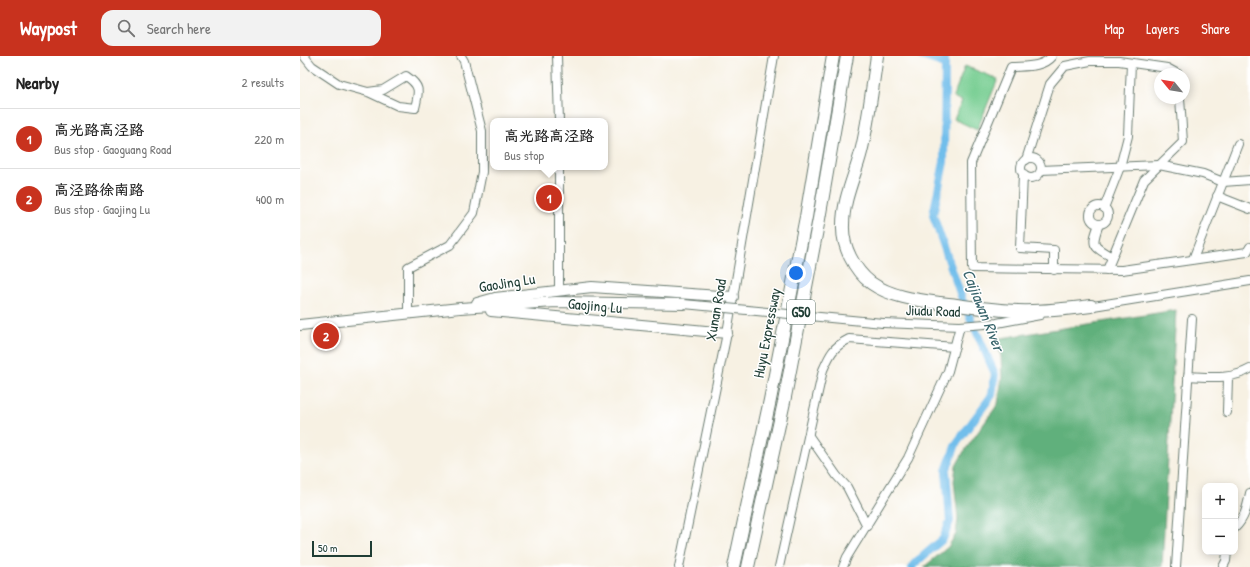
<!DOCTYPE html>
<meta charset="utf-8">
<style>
:root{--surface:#fff;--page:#f2f2f2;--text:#222;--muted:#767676;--line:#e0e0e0;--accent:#c8321e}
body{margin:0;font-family:"Patrick Hand","LXGW WenKai TC",sans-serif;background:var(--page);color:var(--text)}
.controls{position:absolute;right:12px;bottom:12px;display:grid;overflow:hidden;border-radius:8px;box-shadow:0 2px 10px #0003}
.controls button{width:36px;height:36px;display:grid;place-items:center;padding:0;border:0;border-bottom:1px solid var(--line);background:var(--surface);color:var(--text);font:20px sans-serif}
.compass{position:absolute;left:854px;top:12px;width:36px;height:36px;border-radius:50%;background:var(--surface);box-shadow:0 2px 10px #0003;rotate:300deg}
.scale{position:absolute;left:12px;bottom:10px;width:60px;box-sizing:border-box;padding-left:4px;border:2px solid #1f3d34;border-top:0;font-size:11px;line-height:14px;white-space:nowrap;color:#1f3d34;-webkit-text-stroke:3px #fff;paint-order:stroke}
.you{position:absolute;left:496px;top:217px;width:14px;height:14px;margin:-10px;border:3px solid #fff;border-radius:50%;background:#1a73e8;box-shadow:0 0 0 6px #1a73e833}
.badge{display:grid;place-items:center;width:26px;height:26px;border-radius:50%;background:var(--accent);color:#fff;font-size:13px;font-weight:700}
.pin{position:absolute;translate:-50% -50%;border:2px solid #fff;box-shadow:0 1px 4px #0006}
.popup{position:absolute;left:190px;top:62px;width:118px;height:52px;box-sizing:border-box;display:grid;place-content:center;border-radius:8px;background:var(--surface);filter:drop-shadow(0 1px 3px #0005);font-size:13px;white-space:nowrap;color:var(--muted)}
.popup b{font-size:15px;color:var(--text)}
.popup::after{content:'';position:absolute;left:50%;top:100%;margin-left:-8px;border:8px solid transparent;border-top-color:var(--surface)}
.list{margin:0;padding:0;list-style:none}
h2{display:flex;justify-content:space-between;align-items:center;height:52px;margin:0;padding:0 16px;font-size:17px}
h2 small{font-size:13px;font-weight:400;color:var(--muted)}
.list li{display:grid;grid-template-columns:26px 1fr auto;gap:12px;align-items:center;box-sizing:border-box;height:60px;padding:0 16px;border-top:1px solid var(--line)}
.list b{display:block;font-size:15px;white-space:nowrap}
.list p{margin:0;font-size:13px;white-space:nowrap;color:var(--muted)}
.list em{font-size:13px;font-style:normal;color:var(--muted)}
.icon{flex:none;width:22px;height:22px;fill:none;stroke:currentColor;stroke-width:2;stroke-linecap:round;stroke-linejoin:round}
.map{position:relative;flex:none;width:950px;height:511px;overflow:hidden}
header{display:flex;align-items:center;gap:24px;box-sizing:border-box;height:56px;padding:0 20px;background:var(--accent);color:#fff}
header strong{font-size:19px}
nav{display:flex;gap:22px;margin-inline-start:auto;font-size:14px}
.search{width:280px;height:36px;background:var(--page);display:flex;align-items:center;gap:10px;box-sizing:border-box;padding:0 14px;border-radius:12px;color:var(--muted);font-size:15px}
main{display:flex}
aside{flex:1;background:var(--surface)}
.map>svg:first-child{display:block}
.green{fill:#76cd91;stroke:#4a8562}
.forest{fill:#60b07b;stroke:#407658}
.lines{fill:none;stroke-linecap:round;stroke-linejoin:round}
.canal{stroke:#71beeb;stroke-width:8}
.minor-casing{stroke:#6b7c71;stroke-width:10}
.major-casing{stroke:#6b7c71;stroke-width:12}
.highway-casing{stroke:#6b7c71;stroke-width:14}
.minor{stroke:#fff;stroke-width:8}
.major{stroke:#fff;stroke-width:10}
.highway{stroke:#fff;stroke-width:12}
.minor-bridge-casing{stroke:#6b7c71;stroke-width:10;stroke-linecap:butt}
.minor-bridge{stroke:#fff;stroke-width:8}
.labels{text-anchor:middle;stroke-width:3;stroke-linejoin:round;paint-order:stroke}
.shield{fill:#fff;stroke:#627771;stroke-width:1}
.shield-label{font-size:14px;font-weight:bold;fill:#1f3d34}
.street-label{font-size:15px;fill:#1f3d34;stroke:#fff}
.water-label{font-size:16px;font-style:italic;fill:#38646b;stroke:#fff}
</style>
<header>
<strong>Waypost</strong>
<div class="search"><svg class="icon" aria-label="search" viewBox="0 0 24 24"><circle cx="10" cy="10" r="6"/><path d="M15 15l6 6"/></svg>Search here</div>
<nav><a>Map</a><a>Layers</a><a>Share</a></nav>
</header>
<main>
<aside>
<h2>Nearby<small>2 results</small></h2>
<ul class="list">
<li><span class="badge">1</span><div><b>高光路高泾路</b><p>Bus stop · Gaoguang Road</p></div><em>220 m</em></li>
<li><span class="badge">2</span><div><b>高泾路徐南路</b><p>Bus stop · Gaojing Lu</p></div><em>400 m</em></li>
</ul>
</aside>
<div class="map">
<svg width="950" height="511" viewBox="0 0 950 511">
<rect width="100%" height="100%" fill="#fff"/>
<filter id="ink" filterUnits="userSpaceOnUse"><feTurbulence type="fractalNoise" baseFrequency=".025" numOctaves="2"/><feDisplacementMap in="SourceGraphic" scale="8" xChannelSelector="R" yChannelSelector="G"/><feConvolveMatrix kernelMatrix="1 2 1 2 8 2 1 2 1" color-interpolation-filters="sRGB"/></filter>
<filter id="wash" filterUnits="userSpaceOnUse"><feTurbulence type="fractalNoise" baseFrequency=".012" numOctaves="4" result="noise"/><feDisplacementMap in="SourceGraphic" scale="16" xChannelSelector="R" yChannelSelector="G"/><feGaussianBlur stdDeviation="0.9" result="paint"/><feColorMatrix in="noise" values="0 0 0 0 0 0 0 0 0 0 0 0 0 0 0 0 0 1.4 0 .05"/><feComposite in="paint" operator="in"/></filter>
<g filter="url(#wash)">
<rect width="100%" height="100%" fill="#f7f1e3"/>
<path class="green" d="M665,10L698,23L677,74L654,63L662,45L653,41Z"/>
<path class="forest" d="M876,254L862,511H624L648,491L656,478L658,463L654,425L656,410L663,397L698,348L702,321L701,300L695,283Z"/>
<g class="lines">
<g class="canal">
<path d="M645,8V0"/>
<path d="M612,511L614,508L643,483L650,465L646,415L656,388L692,339L695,318L662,243L633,159L644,106L645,8L621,0"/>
</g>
</g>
</g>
<g filter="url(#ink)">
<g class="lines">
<g class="minor-casing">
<g id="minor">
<path d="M4,0L12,10L39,28L68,36L98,50L115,52C119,35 121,30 106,20L83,34L68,36"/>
<path d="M257,0L259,65"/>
<path d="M752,0C742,12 725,10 711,11L671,107L672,212L822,214L947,196L950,191"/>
<circle cx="731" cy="112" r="10"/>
<path d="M726,104L750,28L765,10L790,5H819L867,12L878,18"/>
<path d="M259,111V235"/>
<path d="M741,114L859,109L903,118L923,126L950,124"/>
<path d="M723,119L720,192L754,194V214"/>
<path d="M917,140L950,153"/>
<circle cx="799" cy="159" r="9"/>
<path d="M804,152L820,111L828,80L831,7"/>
<path d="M799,168C791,190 792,190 812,201"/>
<path d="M893,203L938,88"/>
<path d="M807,214L844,124L883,86L880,42"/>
<path d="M787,251L950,225"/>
<path d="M108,257V211L150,189L174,157L182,116V75L164,5L161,0"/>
<path d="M583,267L660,270L697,267L740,259"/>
<path d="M888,320C909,321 931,324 950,313"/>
<path d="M927,356L928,321"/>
<path d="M509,380L537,420L547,431L567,470"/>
<path d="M935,472C945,462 947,451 950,437"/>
<path d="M379,511L427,277L474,0"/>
<path d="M479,511L523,314C530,298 533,291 549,283L655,291"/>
<path d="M543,511L547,501L608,402L648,315L660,270"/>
<path d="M876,511L892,263"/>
<path d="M923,511L926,505L927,496"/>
</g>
</g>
<g class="major-casing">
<g id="major">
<path d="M177,247L195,242L292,231L433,241"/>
<path d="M191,255L427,277"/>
<path d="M0,269L160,252L256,246L384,248"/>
</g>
</g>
<g class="highway-casing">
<g id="highway">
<path d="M577,0C572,32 569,64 561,96C555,120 543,143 543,169C542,190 554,214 571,227C591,241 617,244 640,247C666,250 692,254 718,255C743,256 767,253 791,250"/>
<path d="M434,511L470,344L506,161L533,0"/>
<path d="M448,511L484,346L519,163L547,0"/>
</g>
</g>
<use href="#minor" class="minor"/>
<use href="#major" class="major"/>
<use href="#highway" class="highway"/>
<g class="minor-bridge-casing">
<path id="minor-bridge" d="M384,248L583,267"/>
</g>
<use href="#minor-bridge" class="minor-bridge"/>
</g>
</g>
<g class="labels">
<rect class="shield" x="487" y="244" width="28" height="24" rx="3"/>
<g class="shield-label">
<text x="501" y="261">G50</text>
</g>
<g class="street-label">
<text transform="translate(207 227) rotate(-9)" y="5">GaoJing Lu</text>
<text transform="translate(295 250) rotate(5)" y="5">Gaojing Lu</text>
<text transform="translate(416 254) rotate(-80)" y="5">Xunan Road</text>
<text transform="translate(633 255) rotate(2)" y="5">Jiudu Road</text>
<text transform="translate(467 277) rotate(-79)" y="5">Huyu Expressway</text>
</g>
<g class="water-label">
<text transform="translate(684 254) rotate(68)" y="6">Caijiawan River</text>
</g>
</g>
</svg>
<div class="controls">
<button>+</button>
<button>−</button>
</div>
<svg class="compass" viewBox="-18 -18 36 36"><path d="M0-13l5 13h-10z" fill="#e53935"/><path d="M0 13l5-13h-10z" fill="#767676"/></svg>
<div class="scale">50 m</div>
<div class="you"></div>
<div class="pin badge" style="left:249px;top:142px">1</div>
<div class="popup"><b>高光路高泾路</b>Bus stop</div>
<div class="pin badge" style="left:26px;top:280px">2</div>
</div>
</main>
